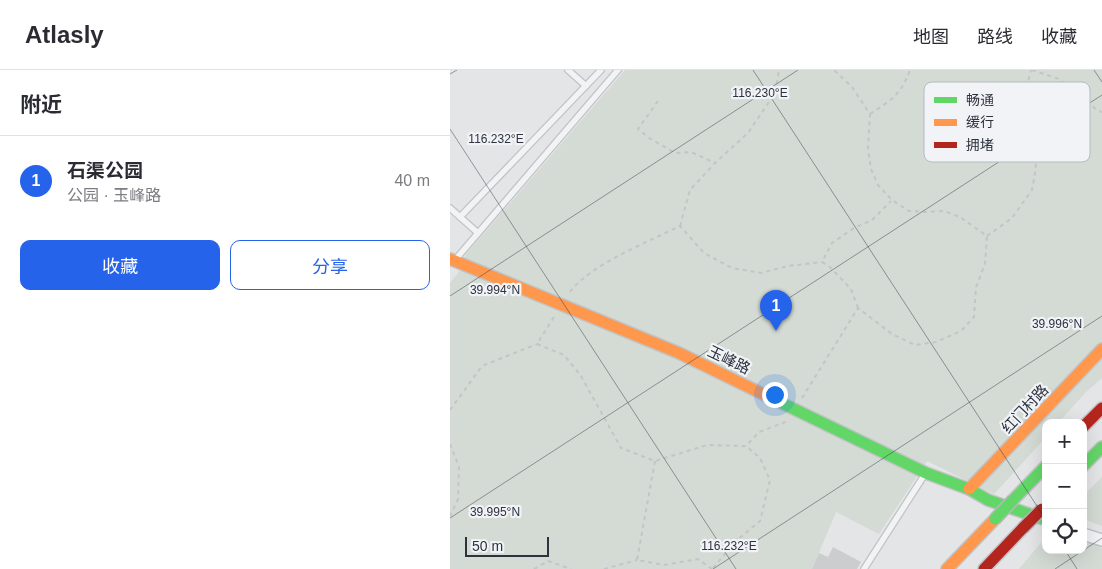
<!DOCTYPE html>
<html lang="zh">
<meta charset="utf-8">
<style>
:root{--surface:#fff;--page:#f7f7f7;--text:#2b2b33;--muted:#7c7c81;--line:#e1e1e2;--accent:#2563eb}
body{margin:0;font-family:Arial,"Noto Sans SC",sans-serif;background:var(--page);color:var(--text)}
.controls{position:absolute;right:15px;bottom:15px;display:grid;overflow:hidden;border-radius:10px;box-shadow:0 5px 20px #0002}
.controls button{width:45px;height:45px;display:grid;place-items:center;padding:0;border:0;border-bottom:1px solid var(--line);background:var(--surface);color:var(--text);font:25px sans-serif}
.scale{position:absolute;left:15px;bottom:12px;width:84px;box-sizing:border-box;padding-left:5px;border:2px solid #2c323e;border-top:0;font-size:14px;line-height:18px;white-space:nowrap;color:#2c323e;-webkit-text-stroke:4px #f1f3f6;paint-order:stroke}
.you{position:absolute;left:324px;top:324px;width:18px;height:18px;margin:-12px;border:4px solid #fff;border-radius:50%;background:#1a73e8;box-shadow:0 0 0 8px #1a73e833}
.badge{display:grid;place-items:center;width:32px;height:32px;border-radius:50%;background:var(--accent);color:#fff;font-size:16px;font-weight:700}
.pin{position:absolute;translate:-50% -41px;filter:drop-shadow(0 1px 2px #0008)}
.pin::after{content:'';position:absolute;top:26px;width:18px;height:15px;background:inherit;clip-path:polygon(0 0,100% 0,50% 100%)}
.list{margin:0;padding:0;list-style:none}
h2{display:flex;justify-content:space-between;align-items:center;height:65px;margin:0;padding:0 20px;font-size:21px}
h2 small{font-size:16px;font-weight:400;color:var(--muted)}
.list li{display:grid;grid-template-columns:32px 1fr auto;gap:15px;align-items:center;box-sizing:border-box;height:90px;padding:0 20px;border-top:1px solid var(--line)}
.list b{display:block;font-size:19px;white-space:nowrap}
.list p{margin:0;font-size:16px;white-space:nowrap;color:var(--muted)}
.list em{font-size:16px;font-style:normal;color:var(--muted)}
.actions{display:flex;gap:10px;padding:15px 20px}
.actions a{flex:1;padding:11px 0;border:1px solid var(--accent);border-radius:10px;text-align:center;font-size:18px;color:var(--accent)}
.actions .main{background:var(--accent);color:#fff}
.icon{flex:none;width:28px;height:28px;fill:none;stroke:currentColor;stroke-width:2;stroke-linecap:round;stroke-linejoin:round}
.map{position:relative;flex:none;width:652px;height:499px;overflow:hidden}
header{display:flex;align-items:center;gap:30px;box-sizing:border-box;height:70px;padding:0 25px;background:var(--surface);border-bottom:1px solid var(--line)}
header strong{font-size:24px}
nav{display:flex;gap:28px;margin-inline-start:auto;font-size:18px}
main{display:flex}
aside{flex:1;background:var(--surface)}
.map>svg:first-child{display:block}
.green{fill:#d4dad4}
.building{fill:#cbcdcf}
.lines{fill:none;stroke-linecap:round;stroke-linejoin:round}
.lane-casing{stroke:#c1c3c5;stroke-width:8}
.street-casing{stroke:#c1c3c5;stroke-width:14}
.fast-casing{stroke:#c1c3c5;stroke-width:14}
.slow-casing{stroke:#c1c3c5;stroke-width:14}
.jam-casing{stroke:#c1c3c5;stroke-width:14}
.path{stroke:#c3c5c7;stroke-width:2;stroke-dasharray:4 4;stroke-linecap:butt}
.lane{stroke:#f2f3f4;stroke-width:5.5}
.street{stroke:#f2f3f4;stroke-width:11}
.fast{stroke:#63d668;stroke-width:11}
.slow{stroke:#ff974d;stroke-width:11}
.jam{stroke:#b3261e;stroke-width:11}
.fast-bridge-casing{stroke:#b6b8bb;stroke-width:14;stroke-linecap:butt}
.jam-bridge-casing{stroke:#b6b8bb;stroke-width:14;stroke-linecap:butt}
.fast-bridge{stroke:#63d668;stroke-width:11}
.jam-bridge{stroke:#b3261e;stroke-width:11}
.ticks{fill:none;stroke:#2c323e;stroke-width:1;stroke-opacity:0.45}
.labels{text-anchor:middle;stroke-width:4.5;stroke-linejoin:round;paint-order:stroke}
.street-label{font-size:15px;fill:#2c323e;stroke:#f1f3f6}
.key{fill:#f1f3f6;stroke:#b6b9bf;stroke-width:1}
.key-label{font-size:14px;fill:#2c323e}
.ticks-label{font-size:12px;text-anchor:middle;fill:#2c323e;stroke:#f1f3f6;stroke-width:4.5;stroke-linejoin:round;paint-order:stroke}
</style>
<header>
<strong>Atlasly</strong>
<nav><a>地图</a><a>路线</a><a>收藏</a></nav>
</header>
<main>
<aside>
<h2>附近<small></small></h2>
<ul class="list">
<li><span class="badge">1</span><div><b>石渠公园</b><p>公园 · 玉峰路</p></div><em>40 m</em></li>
</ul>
<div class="actions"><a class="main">收藏</a><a>分享</a></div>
</aside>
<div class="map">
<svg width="652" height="499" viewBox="0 0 652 499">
<rect width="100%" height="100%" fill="#e3e5e7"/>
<g class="green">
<path d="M175,0H652V308L635,323L608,353H596V367L544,424L477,391L429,464L386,442L362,499H0V213L12,198L16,184Z"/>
<path d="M652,407V456L633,449V426Z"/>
<path d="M596,467V480H633V470L652,478V499H569Z"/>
</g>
<path class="building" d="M383,477L411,492L407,499H362L369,483L378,487Z"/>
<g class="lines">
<g class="lane-casing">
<g id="lane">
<path d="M118,0L136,16"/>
<path d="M0,138L28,163"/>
<path d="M10,147L151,0"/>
<path d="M5,190L168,0"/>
<path d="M414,499L475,404"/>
</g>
</g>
<g class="street-casing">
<path id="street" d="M633,464L652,470"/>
</g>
<g class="fast-casing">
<g id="fast">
<path d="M315,325L476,403L519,419L538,430L596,450"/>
<path d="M633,396L652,377"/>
<path d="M563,430L596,396"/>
</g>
</g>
<g class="slow-casing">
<g id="slow">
<path d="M0,189L229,283L315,325"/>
<path d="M519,419L652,279"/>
<path d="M497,499L545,449"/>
</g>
</g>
<g class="jam-casing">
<g id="jam">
<path d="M633,357L652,338"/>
<path d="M534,499L573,458"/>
</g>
</g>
<g class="path">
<path d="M582,0L609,9L647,40L652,42"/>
<path d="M208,31L188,59L199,68L225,83L241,82L265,93"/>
<path d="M420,44C441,30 451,25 460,0"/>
<path d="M230,156L240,120L265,93L298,63L325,23L329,0"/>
<path d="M537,166L562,148L582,120L586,98L577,16L581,0"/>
<path d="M120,222C141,194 198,172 230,156L254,183L282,198L311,203L338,196L372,192"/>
<path d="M408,238L401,219L380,197L372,192L382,173L404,158L422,150L441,131"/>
<path d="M104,247L87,274L114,285L131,306L171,378L205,391L257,375L296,376L309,362L338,351"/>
<path d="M352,328L408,238L442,264L465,275L486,272L511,261L524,247L526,217L535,194L537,166L510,147L494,141L478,142L459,141L442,130L428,115L421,99L418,79L420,44L402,17L384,0"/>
<path d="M0,340L32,296L87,274"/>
<path d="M0,374L9,397L8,429L0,446"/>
<path d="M205,391L187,490L214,495L248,489L262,499"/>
<path d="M263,498L285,472L310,451L320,410L310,388L296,376"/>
<path d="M84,499L98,491L121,499"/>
<path d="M154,499L187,490"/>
</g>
<use href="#lane" class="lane"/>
<use href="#street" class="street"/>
<use href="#fast" class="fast"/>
<use href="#slow" class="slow"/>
<use href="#jam" class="jam"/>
<g class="fast-bridge-casing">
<path id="fast-bridge" d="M545,449L563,430"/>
</g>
<g class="jam-bridge-casing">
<path id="jam-bridge" d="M573,458L592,439"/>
</g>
<use href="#fast-bridge" class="fast-bridge"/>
<use href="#jam-bridge" class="jam-bridge"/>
</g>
<path class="ticks" d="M303,0L596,450M644,0L652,12M0,4L7,0M0,59L286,499M0,226L348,0M0,448L652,25M615,480L627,499M263,499L652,246M605,499L652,468"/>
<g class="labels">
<g class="street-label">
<text transform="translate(279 290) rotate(26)" y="5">玉峰路</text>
<text transform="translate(575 339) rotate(-47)" y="5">红门村路</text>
</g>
</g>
<rect x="474" y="12" width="166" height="80" rx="8" class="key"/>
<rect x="484" y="27" width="23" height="6" fill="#63d668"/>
<rect x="484" y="49" width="23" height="7" fill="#ff974d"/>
<rect x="484" y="72" width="23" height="6" fill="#b3261e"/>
<g class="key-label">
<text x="516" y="35">畅通</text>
<text x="516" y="57">缓行</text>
<text x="516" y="80">拥堵</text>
</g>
<g class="ticks-label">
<text x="310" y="27">116.230°E</text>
<text x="46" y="73">116.232°E</text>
<text x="45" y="224">39.994°N</text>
<text x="607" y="258">39.996°N</text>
<text x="45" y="446">39.995°N</text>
<text x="279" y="480">116.232°E</text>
</g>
</svg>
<div class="controls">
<button>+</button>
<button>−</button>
<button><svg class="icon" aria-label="locate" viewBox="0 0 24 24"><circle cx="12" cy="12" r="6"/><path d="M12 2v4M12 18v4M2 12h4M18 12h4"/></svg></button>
</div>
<div class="scale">50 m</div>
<div class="you"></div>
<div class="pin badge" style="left:326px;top:261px">1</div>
</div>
</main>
